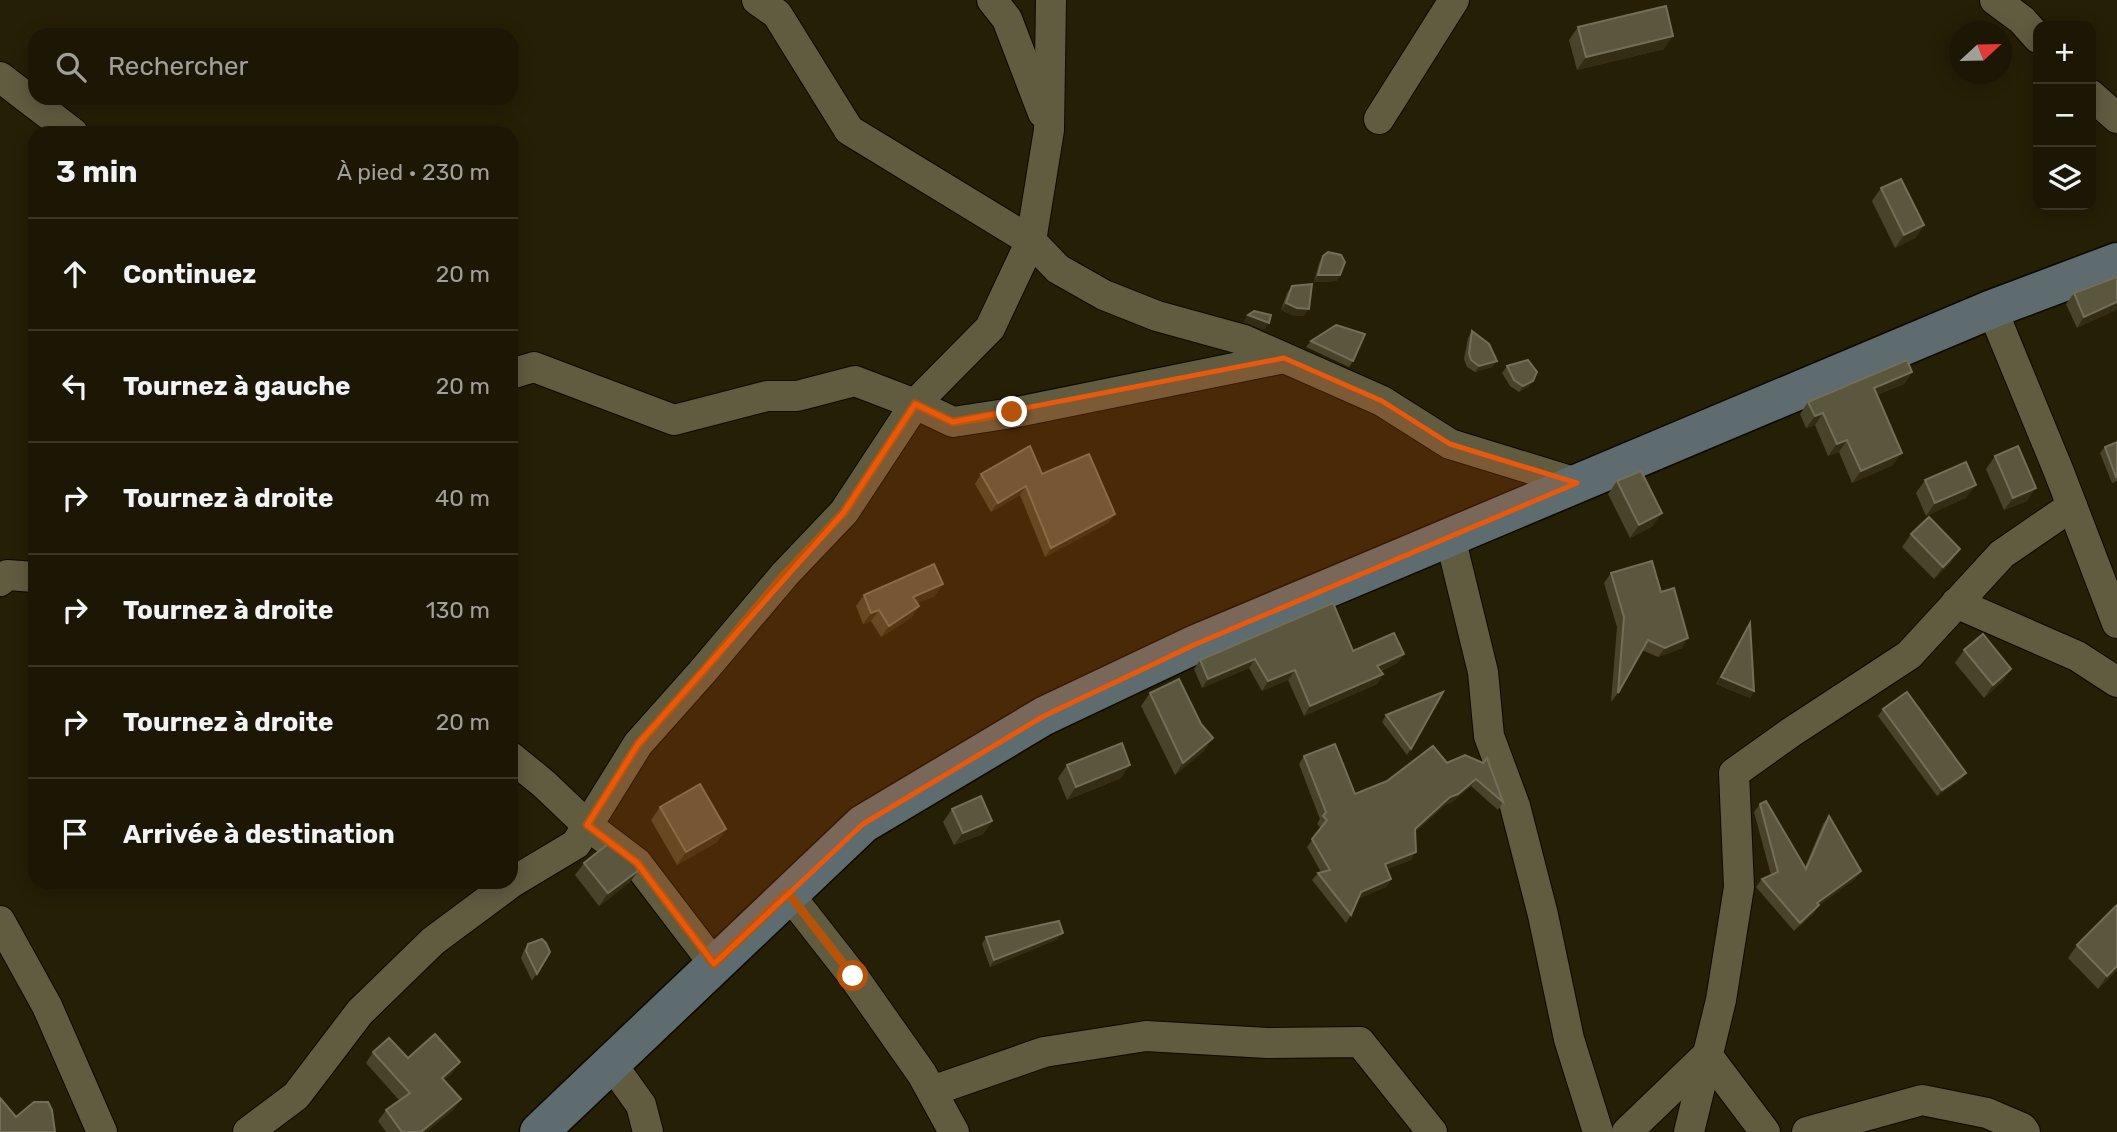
<!DOCTYPE html>
<html lang="fr">
<meta charset="utf-8">
<style>
:root{--surface:#1b1704;--page:#282413;--text:#f1f3f6;--muted:#a09f9a;--line:#393626}
body{margin:0;font-family:Rubik,sans-serif;background:var(--page);color:var(--text)}
.controls{position:absolute;right:21px;top:21px;display:grid;overflow:hidden;border-radius:14px;box-shadow:0 4px 18px #0003}
.controls button{width:63px;height:63px;display:grid;place-items:center;padding:0;border:0;border-bottom:2px solid var(--line);background:var(--surface);color:var(--text);font:35px sans-serif}
.compass{position:absolute;left:1949px;top:21px;width:63px;height:63px;border-radius:50%;background:var(--surface);box-shadow:0 4px 18px #0003;rotate:68deg}
.stop{position:absolute;width:21px;height:21px;margin:-16px;border:5px solid #b45309;border-radius:50%;background:#fff}
.stop.end{background:#b45309;border-color:#fff;box-shadow:0 2px 7px #0008}
.list{margin:0;padding:0;list-style:none}
h2{display:flex;justify-content:space-between;align-items:center;height:91px;margin:0;padding:0 28px;font-size:30px}
h2 small{font-size:23px;font-weight:400;color:var(--muted)}
.list li{display:grid;grid-template-columns:46px 1fr auto;gap:21px;align-items:center;box-sizing:border-box;height:112px;padding:0 28px;border-top:2px solid var(--line)}
.list b{display:block;font-size:26px;white-space:nowrap}
.list em{font-size:23px;font-style:normal;color:var(--muted)}
.icon{flex:none;width:38px;height:38px;fill:none;stroke:currentColor;stroke-width:2;stroke-linecap:round;stroke-linejoin:round}
.map{position:relative;flex:none;width:2117px;height:1132px;overflow:hidden}
.search{position:absolute;background:var(--surface);box-shadow:0 4px 18px #0003;left:28px;top:28px;width:490px;height:77px;display:flex;align-items:center;gap:18px;box-sizing:border-box;padding:0 24px;border-radius:21px;color:var(--muted);font-size:26px}
.panel{position:absolute;background:var(--surface);box-shadow:0 4px 18px #0003;left:28px;top:126px;width:490px;height:763px;border-radius:21px}
.map>svg:first-child{display:block}
.lines{fill:none;stroke-linecap:round;stroke-linejoin:round}
.street-casing{stroke:#0e0800;stroke-width:32}
.secondary-casing{stroke:#0e0800;stroke-width:41}
.street{stroke:#615b40;stroke-width:30}
.secondary{stroke:#5e6b6f;stroke-width:38}
.wall{fill:#49432a}
.shaded-wall{fill:#322d13}
.building{fill:#5b563e;stroke:#736e57;stroke-width:2}
.route{stroke:#b45309;stroke-width:9}
.marked{fill:#e8590c;fill-opacity:0.2;stroke:#e8590c;stroke-width:5;stroke-linejoin:round}
</style>
<div class="map">
<svg width="2117" height="1132" viewBox="0 0 2117 1132">
<rect width="100%" height="100%" fill="#241f05"/>
<g class="lines">
<g class="street-casing">
<g id="street">
<path d="M992,0L1007,19L1043,113"/>
<path d="M1051,0L1049,130L1031,241L1058,269L1104,295L1157,316L1244,340L1382,401L1450,444L1577,483"/>
<path d="M1995,0L2022,20L2038,38"/>
<path d="M0,77L73,133"/>
<path d="M2091,95L2117,118"/>
<path d="M1379,119L1454,0"/>
<path d="M1992,309L2059,472L2117,623"/>
<path d="M511,374L534,367L674,420L767,396H797L855,381L915,404L953,422L1012,413L1284,358"/>
<path d="M1450,537L1483,672L1489,736L1515,806L1543,915L1569,1039L1598,1132"/>
<path d="M0,581L7,575L35,577"/>
<path d="M1956,603L2077,656L2117,682"/>
<path d="M511,757L544,784L587,825L637,863L714,964"/>
<path d="M788,893L853,976L922,1074L954,1132"/>
<path d="M0,921L47,1006L102,1132"/>
<path d="M611,1063L641,1105L648,1132"/>
<path d="M932,1091L1044,1052L1146,1036L1267,1043L1360,1042L1432,1132"/>
<path d="M248,1132L296,1096L360,1012L433,941L511,883L576,844L638,744L703,671L785,574L844,512L915,404L990,328L1031,241L849,130L777,14L757,0"/>
<path d="M1627,1132L1707,1055L1765,1132"/>
<path d="M1689,1132L1721,1000L1739,887L1734,773L1790,733L1909,655L2002,554L2072,506"/>
<path d="M1807,1132L1922,1100L1987,1113L2022,1128L2025,1132"/>
</g>
</g>
<g class="secondary-casing">
<path id="secondary" d="M539,1132L863,824L1044,716L1196,644L1992,309L2117,262"/>
</g>
<use href="#street" class="street"/>
<use href="#secondary" class="secondary"/>
</g>
<g class="wall">
<path d="M1578,27L1664,49L1577,70L1569,40Z"/>
<path d="M1881,188L1924,225L1915,238L1895,248L1872,201Z"/>
<path d="M1323,256L1340,275L1336,281L1314,282L1319,263Z"/>
<path d="M2117,277L2077,328L2066,304L2074,293Z"/>
<path d="M1292,286L1304,316L1292,315L1281,310L1287,293Z"/>
<path d="M1472,331L1497,361L1492,367L1475,372L1467,367L1464,359L1468,338Z"/>
<path d="M1311,341L1353,361L1349,367L1306,347Z"/>
<path d="M1507,366L1533,381L1528,387L1519,392L1510,386L1502,373Z"/>
<path d="M1912,372L1904,384L1877,395L1893,465L1852,483L1839,452L1828,456L1815,425L1806,428L1800,414L1808,402Z"/>
<path d="M2117,442V481L2112,483L2100,453L2105,447Z"/>
<path d="M1995,456L2027,501L2004,510L1986,469Z"/>
<path d="M981,474H1042L1115,514L1108,523L1045,557L1020,495L991,512L975,484Z"/>
<path d="M1925,480L1967,497L1926,516L1916,493Z"/>
<path d="M1617,481L1653,526L1630,538L1608,494Z"/>
<path d="M1911,534L1951,562L1934,579L1902,547Z"/>
<path d="M1611,573L1661,592L1682,648L1658,657L1642,650L1618,693L1611,702L1617,627L1604,583Z"/>
<path d="M864,595L935,596L917,603L919,606L911,618L881,637L871,621L863,624L856,606Z"/>
<path d="M1750,623L1754,691L1750,698L1716,684Z"/>
<path d="M1964,650L2011,669L2002,682L1984,698L1955,663Z"/>
<path d="M1353,651L1404,654L1397,663L1381,671L1383,674L1377,684L1304,716L1288,680L1262,691L1249,668L1202,688L1194,669L1200,660Z"/>
<path d="M1150,693L1205,750L1175,775L1141,706Z"/>
<path d="M1883,709L1962,779L1937,796L1878,716Z"/>
<path d="M1386,715L1411,749L1407,755L1382,722Z"/>
<path d="M1465,755L1503,802L1498,810L1471,786L1452,802L1445,805L1415,832L1411,860L1387,869L1391,879L1386,887L1358,898L1351,915L1346,923L1312,880L1318,873L1321,872L1307,847L1321,828L1317,824L1320,819L1299,764L1304,756L1355,794Z"/>
<path d="M1067,765L1121,778L1067,800L1058,778Z"/>
<path d="M1760,804L1805,867L1823,824L1829,816L1861,871L1855,879L1818,906L1813,914L1794,931L1756,887L1762,879L1771,875L1754,812Z"/>
<path d="M660,807L726,829L717,842L677,865L651,820Z"/>
<path d="M952,809L992,821L983,834L954,845L943,822Z"/>
<path d="M584,863L630,882L599,906L575,875Z"/>
<path d="M986,937L1058,939L990,967L982,944Z"/>
<path d="M528,944L550,952L532,981L521,958L524,950Z"/>
<path d="M2077,945L2117,970L2098,989L2068,958Z"/>
<path d="M373,1052L408,1058L460,1062L452,1073L444,1080L461,1099L453,1110L426,1132H386L378,1121L386,1110L399,1100L366,1063Z"/>
</g>
<g class="shaded-wall">
<path d="M1673,36L1664,49L1577,70L1586,57Z"/>
<path d="M1924,225L1915,238L1895,248L1904,235Z"/>
<path d="M1318,275H1340L1336,281L1314,282Z"/>
<path d="M2117,302V310L2077,328L2084,317Z"/>
<path d="M1286,303L1309,309L1304,316L1292,315L1281,310Z"/>
<path d="M1248,315L1269,323L1264,330L1243,322Z"/>
<path d="M1497,361L1492,367L1475,372L1479,366Z"/>
<path d="M1912,372L1904,384L1865,400L1874,388Z"/>
<path d="M1533,381L1528,387L1519,392L1523,386Z"/>
<path d="M1823,413L1815,425L1806,428L1815,416Z"/>
<path d="M1847,440L1839,452L1828,456L1837,444Z"/>
<path d="M1902,453L1893,465L1852,483L1861,471Z"/>
<path d="M1976,485L1967,497L1926,516L1935,503Z"/>
<path d="M1026,486L1020,495L991,512L998,503Z"/>
<path d="M2036,488L2027,501L2004,510L2013,498Z"/>
<path d="M1662,513L1653,526L1630,538L1639,525Z"/>
<path d="M1115,514L1108,523L1045,557L1051,548Z"/>
<path d="M1960,549L1951,562L1934,579L1943,567Z"/>
<path d="M943,584L935,596L905,608L913,597Z"/>
<path d="M919,606L911,618L881,637L889,626Z"/>
<path d="M879,610L871,621L863,624L871,613Z"/>
<path d="M1688,638L1682,648L1658,657L1665,648Z"/>
<path d="M1404,654L1397,663L1370,675L1377,666Z"/>
<path d="M1255,659L1249,668L1202,688L1208,679Z"/>
<path d="M2011,669L2002,682L1984,698L1993,685Z"/>
<path d="M1295,670L1288,680L1262,691L1268,681Z"/>
<path d="M1383,674L1377,684L1304,716L1310,706Z"/>
<path d="M1721,677L1754,691L1750,698L1716,684Z"/>
<path d="M1213,738L1205,750L1175,775L1183,763Z"/>
<path d="M1130,765L1121,778L1067,800L1076,787Z"/>
<path d="M1966,773L1962,779L1937,796L1942,790Z"/>
<path d="M1476,779L1471,786L1452,802L1445,805L1410,837L1415,829L1450,797Z"/>
<path d="M992,821L983,834L954,845L963,833Z"/>
<path d="M726,829L717,842L677,865L686,852Z"/>
<path d="M1416,852L1411,860L1380,872L1385,864Z"/>
<path d="M639,870L630,882L599,906L608,893Z"/>
<path d="M1861,871L1855,879L1818,906L1813,914L1794,931L1817,903Z"/>
<path d="M1391,879L1386,887L1356,900L1361,892Z"/>
<path d="M1063,933L1058,939L990,967L994,960Z"/>
<path d="M2117,966V970L2098,989L2107,976Z"/>
<path d="M460,1062L452,1073L435,1089L442,1078Z"/>
<path d="M461,1099L453,1110L426,1132H421Z"/>
</g>
<g class="building">
<path d="M1666,6L1673,36L1586,57L1578,27Z"/>
<path d="M1901,179L1924,225L1904,235L1881,188Z"/>
<path d="M1328,252L1341,255L1345,262L1340,275H1318L1323,256Z"/>
<path d="M2117,277V302L2084,317L2074,293Z"/>
<path d="M1312,284L1309,309L1297,308L1286,303L1292,286Z"/>
<path d="M1254,311L1271,315L1269,323L1248,315Z"/>
<path d="M1336,325L1365,334L1353,361L1311,341Z"/>
<path d="M1472,331L1489,344L1497,361L1479,366L1471,360L1469,353Z"/>
<path d="M1528,360L1537,372L1533,381L1523,386L1514,380L1507,366Z"/>
<path d="M1907,360L1912,372L1874,388L1902,453L1861,471L1847,440L1837,444L1823,413L1815,416L1808,402Z"/>
<path d="M2117,442V476L2116,477L2105,447Z"/>
<path d="M1030,446L1042,474L1089,454L1115,514L1051,548L1026,486L998,503L981,474Z"/>
<path d="M2018,446L2036,488L2013,498L1995,456Z"/>
<path d="M1966,462L1976,485L1935,503L1925,480Z"/>
<path d="M1641,471L1662,513L1639,525L1617,481Z"/>
<path d="M1929,517L1960,549L1943,567L1911,534Z"/>
<path d="M1652,561L1661,592L1674,588L1688,638L1665,648L1648,640L1618,693L1624,617L1611,573Z"/>
<path d="M934,564L943,584L913,597L919,606L889,626L879,610L871,613L864,595Z"/>
<path d="M1333,603L1353,651L1394,633L1404,654L1377,666L1383,674L1310,706L1295,670L1268,681L1255,659L1208,679L1200,660Z"/>
<path d="M1750,623L1754,691L1721,677Z"/>
<path d="M1983,634L2011,669L1993,685L1964,650Z"/>
<path d="M1179,679L1201,724L1213,738L1183,763L1150,693Z"/>
<path d="M1443,692L1411,749L1386,715Z"/>
<path d="M1907,692L1966,773L1942,790L1883,709Z"/>
<path d="M1122,743L1130,765L1076,787L1067,765Z"/>
<path d="M1335,744L1355,794L1387,781L1433,746L1447,763L1465,755L1483,763L1487,758L1503,802L1476,779L1458,794L1450,797L1415,829L1416,852L1385,864L1391,879L1361,892L1351,915L1318,873L1330,870L1312,839L1327,820L1323,816L1326,812L1304,756Z"/>
<path d="M700,784L726,829L686,852L660,807Z"/>
<path d="M981,796L992,821L963,833L952,809Z"/>
<path d="M1766,801L1806,869L1829,816L1861,871L1817,903L1819,905L1800,923L1762,879L1778,872L1760,804Z"/>
<path d="M608,844L634,863L639,870L608,893L584,863Z"/>
<path d="M2117,905V966L2107,976L2077,945Z"/>
<path d="M1059,921L1063,933L994,960L986,937Z"/>
<path d="M542,939L546,943L550,952L537,974L526,951L528,944Z"/>
<path d="M435,1034L460,1062L442,1078L461,1099L421,1132H402L386,1110L410,1093L373,1052L389,1038L408,1058Z"/>
<path d="M0,1098L16,1117L34,1102H48L52,1110L55,1132H0Z"/>
</g>
<g class="lines">
<path class="route" d="M853,976L788,893L714,964L637,863L587,825L638,744L703,671L785,574L844,512L915,404L953,422L1012,412"/>
</g>
<path class="marked" d="M1284,358L1382,401L1450,444L1577,483L1196,644L1044,716L863,824L714,964L637,863L587,825L638,744L844,512L915,404L953,422Z"/>
</svg>
<div class="controls">
<button>+</button>
<button>−</button>
<button><svg class="icon" aria-label="layers" viewBox="0 0 24 24"><path d="M12 4l9 5-9 5-9-5zM3 14l9 5 9-5"/></svg></button>
</div>
<svg class="compass" viewBox="-18 -18 36 36"><path d="M0-13l5 13h-10z" fill="#e53935"/><path d="M0 13l5-13h-10z" fill="#a09f9a"/></svg>
<div class="stop" style="left:853px;top:976px"></div>
<div class="stop end" style="left:1012px;top:412px"></div>
<div class="search"><svg class="icon" aria-label="search" viewBox="0 0 24 24"><circle cx="10" cy="10" r="6"/><path d="M15 15l6 6"/></svg>Rechercher</div>
<section class="panel">
<h2>3 min<small>À pied · 230 m</small></h2>
<ul class="list">
<li><svg class="icon" aria-label="ahead" viewBox="0 0 24 24"><path d="M12 20V5M6 11l6-6 6 6"/></svg><div><b>Continuez</b></div><em>20 m</em></li>
<li><svg class="icon" aria-label="left" viewBox="0 0 24 24"><path d="M17 20v-9H6M10 6l-5 5 5 5"/></svg><div><b>Tournez à gauche</b></div><em>20 m</em></li>
<li><svg class="icon" aria-label="right" viewBox="0 0 24 24"><path d="M7 20v-9h11M14 6l5 5-5 5"/></svg><div><b>Tournez à droite</b></div><em>40 m</em></li>
<li><svg class="icon" aria-label="right" viewBox="0 0 24 24"><path d="M7 20v-9h11M14 6l5 5-5 5"/></svg><div><b>Tournez à droite</b></div><em>130 m</em></li>
<li><svg class="icon" aria-label="right" viewBox="0 0 24 24"><path d="M7 20v-9h11M14 6l5 5-5 5"/></svg><div><b>Tournez à droite</b></div><em>20 m</em></li>
<li><svg class="icon" aria-label="arrive" viewBox="0 0 24 24"><path d="M6 21V4h12l-3 4 3 4H6"/></svg><div><b>Arrivée à destination</b></div></li>
</ul>
</section>
</div>
